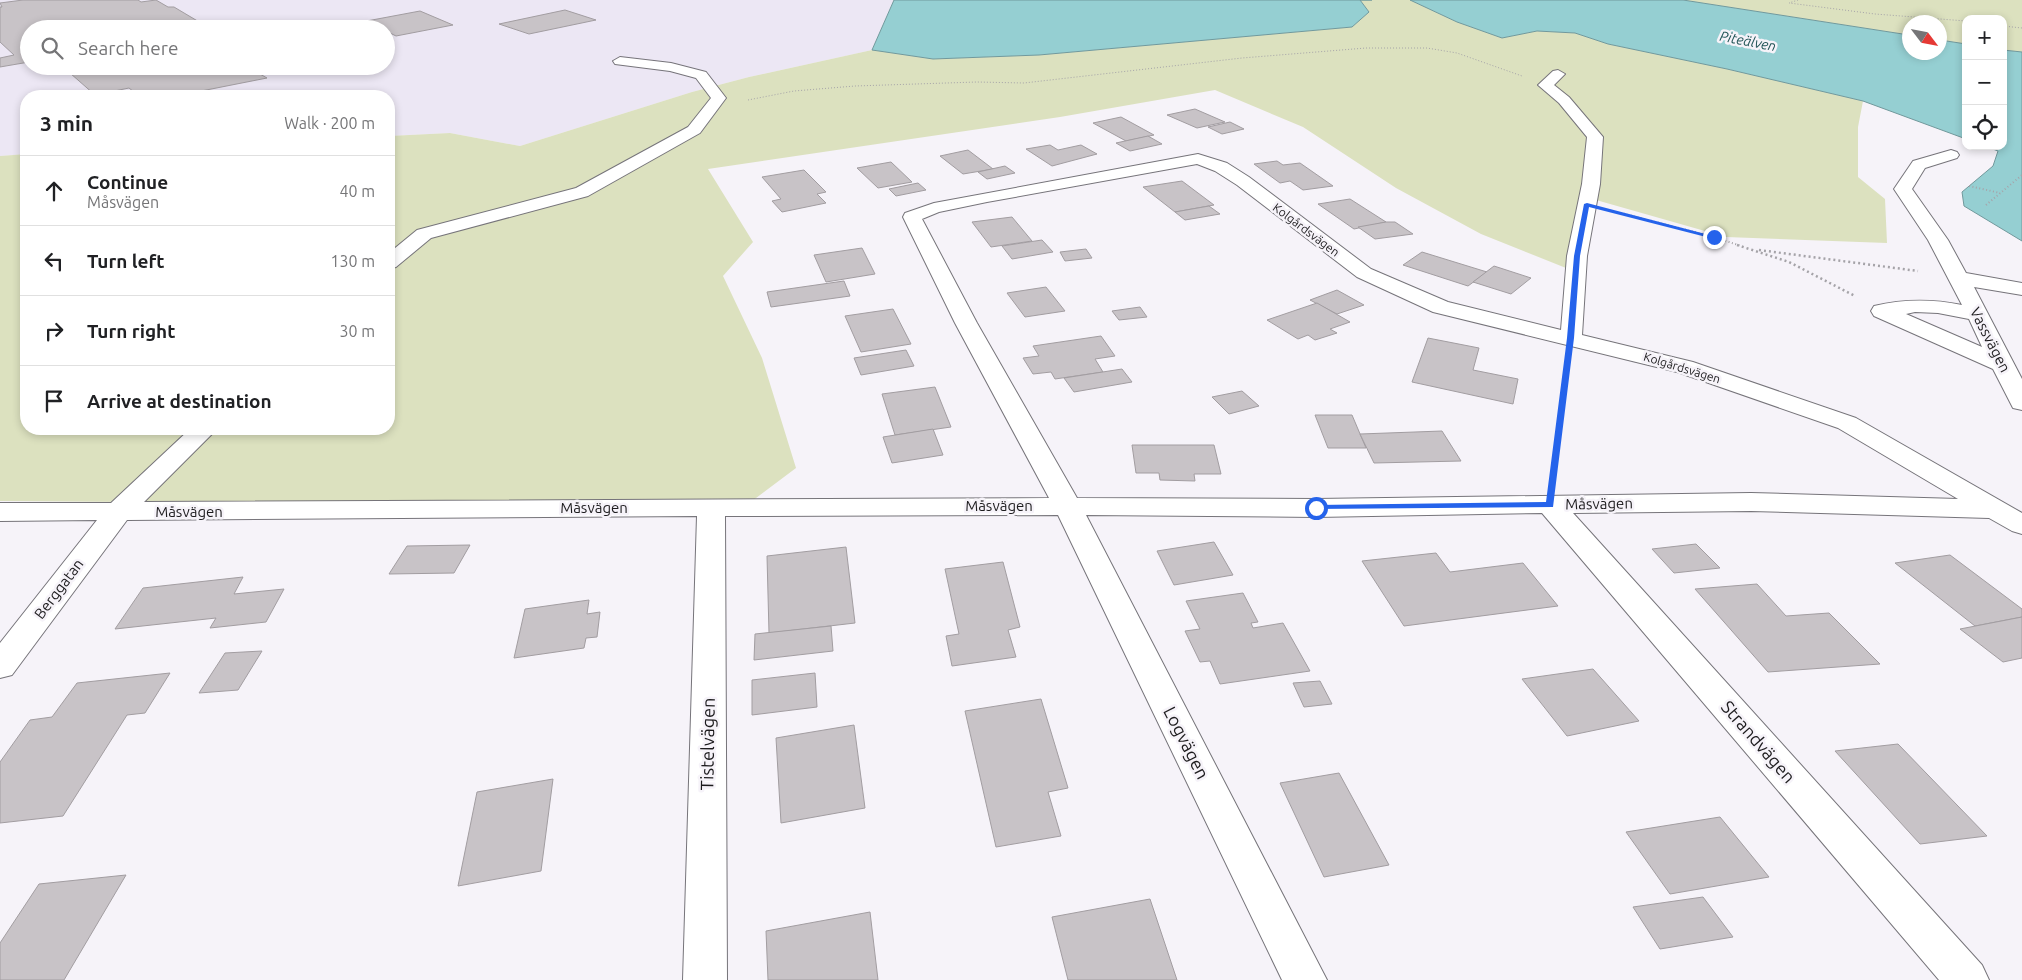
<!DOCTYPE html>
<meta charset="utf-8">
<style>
:root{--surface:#fff;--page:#f6f6f6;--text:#202124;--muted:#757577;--line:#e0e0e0}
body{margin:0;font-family:Ubuntu,sans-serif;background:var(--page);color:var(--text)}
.controls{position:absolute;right:15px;top:15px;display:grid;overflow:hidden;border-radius:10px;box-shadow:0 2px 8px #0003}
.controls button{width:45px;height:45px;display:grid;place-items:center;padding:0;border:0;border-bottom:1px solid var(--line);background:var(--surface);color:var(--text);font:25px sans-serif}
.compass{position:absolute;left:1902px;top:15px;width:45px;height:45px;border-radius:50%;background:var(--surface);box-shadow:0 2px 8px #0003;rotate:122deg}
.stop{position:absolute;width:15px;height:15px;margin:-11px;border:4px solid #2563eb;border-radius:50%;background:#fff}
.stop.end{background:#2563eb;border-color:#fff;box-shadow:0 1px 5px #0008}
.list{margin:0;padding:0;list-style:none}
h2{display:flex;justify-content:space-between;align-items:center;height:65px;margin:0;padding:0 20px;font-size:21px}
h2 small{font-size:16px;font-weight:400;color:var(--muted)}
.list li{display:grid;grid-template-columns:32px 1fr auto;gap:15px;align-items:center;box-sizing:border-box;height:70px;padding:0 20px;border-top:1px solid var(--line)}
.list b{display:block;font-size:19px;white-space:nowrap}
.list p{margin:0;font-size:16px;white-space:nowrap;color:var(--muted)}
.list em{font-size:16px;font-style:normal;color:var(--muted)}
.icon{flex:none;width:28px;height:28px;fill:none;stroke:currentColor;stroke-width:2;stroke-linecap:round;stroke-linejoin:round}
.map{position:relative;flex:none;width:2022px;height:980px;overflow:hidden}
.search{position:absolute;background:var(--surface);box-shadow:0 2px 8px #0003;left:20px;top:20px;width:375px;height:55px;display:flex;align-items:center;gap:12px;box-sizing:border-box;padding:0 18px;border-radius:28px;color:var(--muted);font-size:19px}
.panel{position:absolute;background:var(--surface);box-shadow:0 2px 8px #0003;left:20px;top:90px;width:375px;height:345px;border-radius:20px}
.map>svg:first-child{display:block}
.built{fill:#ece7f4;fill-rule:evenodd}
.green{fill:#dce1bf}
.water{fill:#95cfd2;stroke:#71999c}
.building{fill:#c8c3c7;stroke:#a29da1}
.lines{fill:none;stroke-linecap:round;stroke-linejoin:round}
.minor-casing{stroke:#76747a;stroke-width:2}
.path-far3{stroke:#a5a3a8;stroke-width:1;stroke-dasharray:1 2;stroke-linecap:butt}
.path-far2{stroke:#a5a3a8;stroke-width:2;stroke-dasharray:1 2.5;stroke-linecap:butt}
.path-far1{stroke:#a5a3a8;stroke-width:2.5;stroke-dasharray:2 3;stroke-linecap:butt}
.path{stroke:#a5a3a8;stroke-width:3;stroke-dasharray:2.5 4;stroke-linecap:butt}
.minor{fill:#fff;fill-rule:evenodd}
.route{fill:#2563eb}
.labels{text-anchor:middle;stroke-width:5;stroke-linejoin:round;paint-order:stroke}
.far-street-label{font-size:12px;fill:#1d1c1e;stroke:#f6f3f9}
.far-water-label{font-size:14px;font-style:italic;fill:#225557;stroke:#f6f3f9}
.street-label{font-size:15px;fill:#1d1c1e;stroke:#f6f3f9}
.near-street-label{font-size:18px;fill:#1d1c1e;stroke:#f6f3f9}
</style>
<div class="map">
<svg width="2022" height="980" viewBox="0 0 2022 980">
<rect width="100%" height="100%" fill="#f6f3f9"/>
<path class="built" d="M0,0H894L872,50L749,77L692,92L520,146L450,133L389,136V96H26V154L0,156ZM29,29H386V66H29Z"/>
<g class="green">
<path d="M1360,0H1410L1457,22L1502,38L1537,31L1575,33L1608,44L1727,69L1863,101L1858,127V177L1885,199L1887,243L1726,237L1582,196L1566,268L1481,234L1396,188L1303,127L1215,90L1060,117L708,169L753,242L723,276L762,358L796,468L752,501L393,504L0,501V156L26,154V429H389V136L450,133L520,146L692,92L749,77L872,50L933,59L1039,55L1352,27L1369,12Z"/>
<path d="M1683,0H2022V52L2003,50V19H1966V44L1940,40V22H1910L1909,35Z"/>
</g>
<g class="water">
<path d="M894,0H1372H1360L1369,12L1352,27L1039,55L933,59L872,50Z"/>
<path d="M1410,0H1683L1909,35L1910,52H1940V40L1966,44V139L1863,101L1727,69L1608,44L1575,33L1537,31L1502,38L1457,22Z"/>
<path d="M2003,50L2022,52V241L1964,206L1962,192L1993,166L1998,151L1985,146H2003Z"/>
</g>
<g class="building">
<path d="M23,0H138L141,2L156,0L168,7H174L211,29H29V62L0,67V58L14,55L0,42V7H2L0,3Z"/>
<path d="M565,10L596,20L529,34L499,24Z"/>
<path d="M420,11L453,25L396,36L386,31V29H324Z"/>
<path d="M62,66H246L267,78L176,96H139L129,88L95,95Z"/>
<path d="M1195,109L1225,122L1197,128L1167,115Z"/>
<path d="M1121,117L1154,135L1126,141L1093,123Z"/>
<path d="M1230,122L1244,129L1222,134L1208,127Z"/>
<path d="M1148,136L1162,144L1130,151L1116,143Z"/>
<path d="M1050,145L1058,150L1081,145L1097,154L1052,166L1026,149Z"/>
<path d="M968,150L993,169L963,174L940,156Z"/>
<path d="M1277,161L1283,165L1300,163L1333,186L1303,190L1290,181L1280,183L1254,164Z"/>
<path d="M891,162L912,182L878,188L857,168Z"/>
<path d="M1005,166L1015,173L987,179L978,172Z"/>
<path d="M804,170L826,192L817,194L826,203L782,212L772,201L781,199L762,177Z"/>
<path d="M1182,181L1214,205L1175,212L1143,187Z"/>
<path d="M918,183L926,190L896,196L889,189Z"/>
<path d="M1350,199L1386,222L1354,229L1318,204Z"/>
<path d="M1209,206L1220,214L1185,220L1175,212Z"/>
<path d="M1012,217L1032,241L991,247L972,222Z"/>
<path d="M1386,222H1395L1413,234L1375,239L1358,227Z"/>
<path d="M1042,240L1053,252L1012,259L1002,246Z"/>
<path d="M862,248L875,274L826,282L814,255Z"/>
<path d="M1086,249L1092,258L1065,261L1060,252Z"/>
<path d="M1422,252L1487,272L1468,286L1403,265Z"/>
<path d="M1494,266L1531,278L1511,294L1473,282Z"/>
<path d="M844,281L850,296L771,307L767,292Z"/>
<path d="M1046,287L1065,311L1025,317L1007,293Z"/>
<path d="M1337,290L1364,305L1337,314L1310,300Z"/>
<path d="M1317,303L1350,322L1330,329L1337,333L1315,340L1308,335L1298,339L1267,320Z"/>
<path d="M1140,307L1147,317L1119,320L1112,311Z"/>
<path d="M893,309L911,344L861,352L845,316Z"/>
<path d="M1101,336L1115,356L1095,359L1103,372L1055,379L1051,372L1033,374L1023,358L1039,356L1033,346Z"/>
<path d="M1428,338L1479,348L1473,370L1518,379L1513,404L1412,382Z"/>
<path d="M906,350L914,366L861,375L854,358Z"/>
<path d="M1122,369L1132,382L1074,392L1064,378Z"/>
<path d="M935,387L951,427L895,435L882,394Z"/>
<path d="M1242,391L1259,406L1229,414L1212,397Z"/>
<path d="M1315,415H1352L1366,448H1328Z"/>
<path d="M933,429L943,455L892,463L883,437Z"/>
<path d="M1442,431L1461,461L1374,463L1360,434Z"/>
<path d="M1132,445H1214L1221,474H1194L1195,481L1160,480L1159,473H1136Z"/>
<path d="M1214,542L1233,575L1174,585L1157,551Z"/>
<path d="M1696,544L1720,568L1674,573L1652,549Z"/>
<path d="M470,545L454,573L389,574L407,546Z"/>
<path d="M846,547L855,623L769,633L767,556Z"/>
<path d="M1436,553L1450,572L1523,563L1558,606L1404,626L1362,561Z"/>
<path d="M1950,555L2022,609V617L1975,626L1895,563Z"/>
<path d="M1003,562L1020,627L1008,630L1016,657L952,666L946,636L959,634L945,569Z"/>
<path d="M243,577L234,594L284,589L266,622L210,628L216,618L115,629L143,588Z"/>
<path d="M1757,584L1786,616L1829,613L1880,664L1768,672L1695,589Z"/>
<path d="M1243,593L1258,622L1251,623L1253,628L1283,623L1310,671L1220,684L1210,661L1200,662L1185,631L1200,629L1186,601Z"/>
<path d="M589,600L587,614L600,612L597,637L586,638L584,648L514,658L525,609Z"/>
<path d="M2022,617V658L2003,662L1960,629Z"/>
<path d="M831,626L833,651L754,660L755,634Z"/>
<path d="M262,651L238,690L199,693L225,653Z"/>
<path d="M1593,669L1639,721L1567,736L1522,679Z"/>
<path d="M170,673L145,713L127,715L63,816L0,823V762L30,720L52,717L77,683Z"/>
<path d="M815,673L817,707L752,715V680Z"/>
<path d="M1320,681L1332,704L1304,707L1293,683Z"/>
<path d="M1041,699L1068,788L1048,792L1061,836L996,847L965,711Z"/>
<path d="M854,725L865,808L781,823L776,738Z"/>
<path d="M1898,744L1987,836L1920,844L1835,751Z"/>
<path d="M1339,773L1389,865L1324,877L1280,783Z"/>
<path d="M553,779L541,871L458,886L477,792Z"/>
<path d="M1720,817L1769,877L1670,894L1626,832Z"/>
<path d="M126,875L64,980H0V943L39,884Z"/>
<path d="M1703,897L1733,937L1660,949L1633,907Z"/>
<path d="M1150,899L1177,980H1068L1052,917Z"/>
<path d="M870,912L878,980H768L766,931Z"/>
</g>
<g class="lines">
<g class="minor-casing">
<g id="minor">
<path d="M620,57L671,63L706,72L726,98L700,133L588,196L431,238L396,267L389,269V253L417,230L576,188L688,127L711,98L696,78L670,71L615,64L613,61Z"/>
<path d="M1558,70L1565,74L1554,85L1569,97L1603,137L1600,184L1587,256L1582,335L1693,362L1856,418L2022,513V534L2012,531L1989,518L1751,511L1573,513L1982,965L1989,980H1939L1542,513L1316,517L1086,515L1327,980H1282L1058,515L725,516L727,980H683L697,516L127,520L12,675L0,678V643L97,520L0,521V503H111L190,429H217L144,502L1049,498L955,323L903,217L905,213L934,203L1198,154L1227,163L1249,177L1371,269L1448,302L1561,330L1567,256L1582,184L1587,137L1559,103L1538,85L1553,71ZM1197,164L1215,171L1237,185L1357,277L1433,312L1677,372L1838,428L1958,499L1751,493L1316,499L1077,498L977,323L922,219L939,212L987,202Z"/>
<path d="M1951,150L1957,152L1959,155L1957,158L1925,168L1912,189L1948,240L1966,273L2022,283V295L1974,287L2022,379V410L2013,408L1993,369L1874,316L1871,311L1874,306C1904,299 1932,299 1962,305L1928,240L1894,189L1913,161ZM1915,312L1938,313L1969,319L1982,347L1906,314Z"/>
</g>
</g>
<g class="path-far3">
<path d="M1798,0L1789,3L1875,14L1966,21"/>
<path d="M2003,26L2022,28"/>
<path d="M748,100L794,91L855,86L977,82L1024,83L1242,58L1366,48H1427L1457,53L1522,76"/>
</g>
<g class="path-far2">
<path d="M1969,186L2000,193"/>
<path d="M1986,205L2022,175"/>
<path d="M1617,212L1714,237L1741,246"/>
</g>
<g class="path-far1">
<path d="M1737,245L1789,262L1855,296"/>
<path d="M1759,250L1918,271"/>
<path d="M1559,428L1567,366"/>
</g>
<path class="path" d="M1554,474L1560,427"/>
<use href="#minor" class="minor"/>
</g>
<path class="route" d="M1587,203L1717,237L1714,239L1589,207L1580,256L1574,338L1553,507L1313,509V506L1316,505L1546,502L1567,338L1574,256L1584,204Z"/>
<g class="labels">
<g class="far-street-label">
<text transform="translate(1306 230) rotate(37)" y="4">Kolgårdsvägen</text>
<text transform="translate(1682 368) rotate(17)" y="4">Kolgårdsvägen</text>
</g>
<g class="far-water-label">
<text transform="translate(1748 41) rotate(11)" y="5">Piteälven</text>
</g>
<g class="street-label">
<text transform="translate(1990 340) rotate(63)" y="5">Vassvägen</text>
<text transform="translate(1599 504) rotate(-1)" y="5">Måsvägen</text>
<text x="999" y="511">Måsvägen</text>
<text x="594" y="513">Måsvägen</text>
<text x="189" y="517">Måsvägen</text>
<text transform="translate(59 589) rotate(-53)" y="5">Berggatan</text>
</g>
<g class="near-street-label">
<text transform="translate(1758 742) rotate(49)" y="6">Strandvägen</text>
<text transform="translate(1186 743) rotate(63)" y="6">Logvägen</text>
<text transform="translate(708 744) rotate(-89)" y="6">Tistelvägen</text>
</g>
</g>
</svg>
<div class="controls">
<button>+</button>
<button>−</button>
<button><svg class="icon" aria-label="locate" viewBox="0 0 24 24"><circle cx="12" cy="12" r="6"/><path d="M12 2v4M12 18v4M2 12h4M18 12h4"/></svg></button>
</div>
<svg class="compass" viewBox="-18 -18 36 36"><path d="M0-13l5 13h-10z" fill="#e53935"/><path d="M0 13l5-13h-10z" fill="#757577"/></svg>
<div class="stop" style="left:1316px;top:508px"></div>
<div class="stop end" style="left:1714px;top:237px"></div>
<div class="search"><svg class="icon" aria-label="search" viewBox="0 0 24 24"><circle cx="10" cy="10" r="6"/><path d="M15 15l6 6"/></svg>Search here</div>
<section class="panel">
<h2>3 min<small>Walk · 200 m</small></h2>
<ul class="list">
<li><svg class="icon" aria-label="ahead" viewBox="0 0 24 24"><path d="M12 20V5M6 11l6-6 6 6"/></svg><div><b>Continue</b><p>Måsvägen</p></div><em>40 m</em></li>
<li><svg class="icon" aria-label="left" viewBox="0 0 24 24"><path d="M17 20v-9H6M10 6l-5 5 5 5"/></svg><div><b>Turn left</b></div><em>130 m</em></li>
<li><svg class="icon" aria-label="right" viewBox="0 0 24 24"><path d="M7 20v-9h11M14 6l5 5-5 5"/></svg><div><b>Turn right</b></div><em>30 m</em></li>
<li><svg class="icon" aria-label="arrive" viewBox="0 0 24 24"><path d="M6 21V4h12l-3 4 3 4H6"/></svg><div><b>Arrive at destination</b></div></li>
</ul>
</section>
</div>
